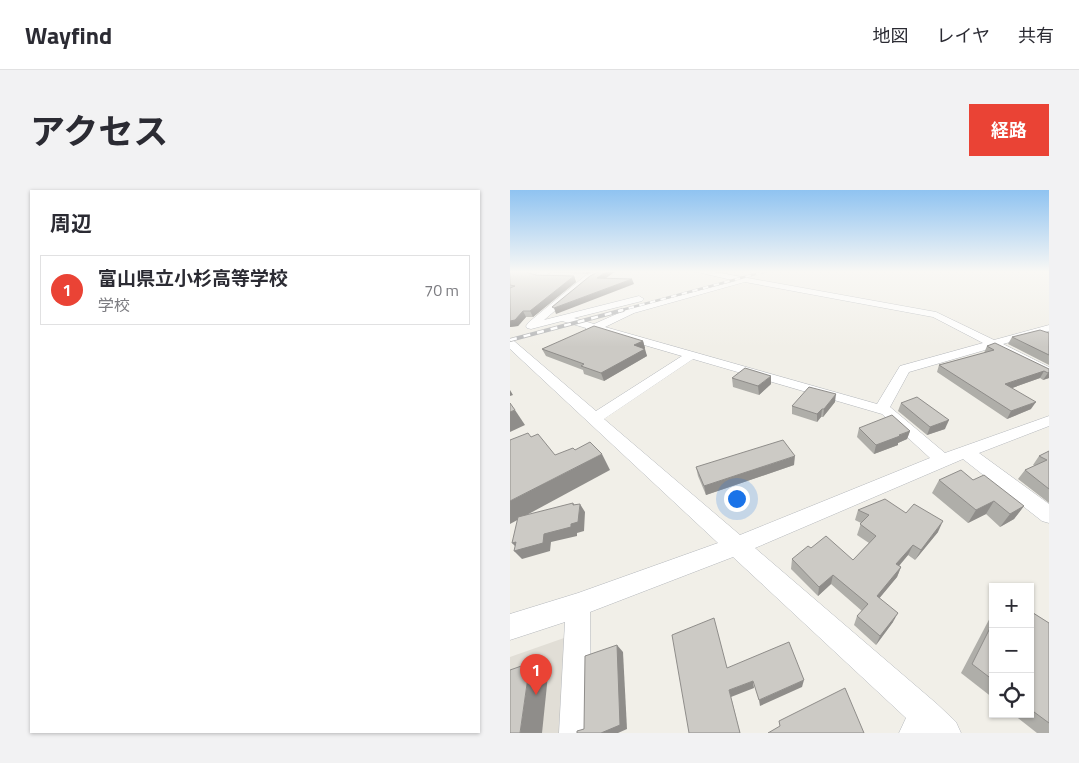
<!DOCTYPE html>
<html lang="ja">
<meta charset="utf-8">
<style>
:root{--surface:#fff;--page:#f2f2f3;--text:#2b2b33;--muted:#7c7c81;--line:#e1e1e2;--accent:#ea4335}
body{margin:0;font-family:"Titillium Web","Noto Sans JP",sans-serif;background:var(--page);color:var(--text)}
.controls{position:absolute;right:15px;bottom:15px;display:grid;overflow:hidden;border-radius:0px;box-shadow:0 1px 4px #0004}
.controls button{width:45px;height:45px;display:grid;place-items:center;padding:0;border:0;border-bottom:1px solid var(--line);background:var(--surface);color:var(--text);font:25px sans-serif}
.you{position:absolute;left:226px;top:308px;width:18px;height:18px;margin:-12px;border:4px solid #fff;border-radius:50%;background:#1a73e8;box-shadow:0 0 0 8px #1a73e833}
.badge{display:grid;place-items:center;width:32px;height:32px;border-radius:50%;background:var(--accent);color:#fff;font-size:16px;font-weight:700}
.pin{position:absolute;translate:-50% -41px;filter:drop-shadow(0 1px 2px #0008)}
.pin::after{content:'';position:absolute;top:26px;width:18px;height:15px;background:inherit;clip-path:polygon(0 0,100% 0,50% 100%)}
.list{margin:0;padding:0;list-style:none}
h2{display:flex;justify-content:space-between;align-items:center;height:65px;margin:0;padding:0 20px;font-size:21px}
h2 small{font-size:16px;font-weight:400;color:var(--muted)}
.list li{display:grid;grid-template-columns:32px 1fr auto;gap:15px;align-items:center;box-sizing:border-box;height:70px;margin:0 10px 10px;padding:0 10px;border:1px solid var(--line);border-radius:0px}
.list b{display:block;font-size:19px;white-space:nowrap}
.list p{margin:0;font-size:16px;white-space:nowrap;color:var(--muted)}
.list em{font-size:16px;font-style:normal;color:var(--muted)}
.icon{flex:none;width:28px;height:28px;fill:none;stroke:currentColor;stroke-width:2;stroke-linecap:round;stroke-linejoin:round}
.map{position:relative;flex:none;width:539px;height:543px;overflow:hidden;border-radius:0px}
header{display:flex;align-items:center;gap:30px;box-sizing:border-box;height:70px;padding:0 25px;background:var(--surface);border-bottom:1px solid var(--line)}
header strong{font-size:24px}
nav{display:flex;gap:28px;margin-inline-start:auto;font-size:18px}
.intro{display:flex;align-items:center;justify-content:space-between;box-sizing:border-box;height:120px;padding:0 30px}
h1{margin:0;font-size:35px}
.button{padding:12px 22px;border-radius:0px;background:var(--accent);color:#fff;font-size:18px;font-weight:700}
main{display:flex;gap:30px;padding:0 30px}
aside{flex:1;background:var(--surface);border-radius:0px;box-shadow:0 1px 4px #0004}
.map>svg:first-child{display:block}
.education{fill:#e1ded6}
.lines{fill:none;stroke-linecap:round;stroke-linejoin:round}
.minor-casing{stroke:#b5b8bc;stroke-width:1}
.minor{fill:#fff;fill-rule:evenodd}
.rail-far1-casing{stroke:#b6b7b8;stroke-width:2.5}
.rail-casing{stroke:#b6b7b8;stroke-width:4}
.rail-far1{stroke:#fff;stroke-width:2;stroke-dasharray:5.5;stroke-linecap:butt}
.rail{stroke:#fff;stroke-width:2.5;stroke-dasharray:7;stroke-linecap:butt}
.wall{fill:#afaea9}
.shaded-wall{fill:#8f8d8a}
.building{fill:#cccac5;stroke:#8f8d8a}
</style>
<header>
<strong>Wayfind</strong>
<nav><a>地図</a><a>レイヤ</a><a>共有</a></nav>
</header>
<div class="intro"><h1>アクセス</h1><a class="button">経路</a></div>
<main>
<aside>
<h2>周辺<small></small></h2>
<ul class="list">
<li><span class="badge">1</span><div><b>富山県立小杉高等学校</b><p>学校</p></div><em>70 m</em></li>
</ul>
</aside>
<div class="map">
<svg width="539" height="543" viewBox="0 0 539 543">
<rect width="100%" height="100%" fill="#f1efe8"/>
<path class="education" d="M54,448L50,543H0V467Z"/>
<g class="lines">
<g class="minor-casing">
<g id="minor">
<path d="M32,81H42L32,88H26V84Z"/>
<path d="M86,81H96L81,90L34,130L129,106L134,109L132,111L64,128L84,134L118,119L226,91L183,81H199L426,122L484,150L539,135V141L493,154L539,177V186L482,158L399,182L380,217L435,263L539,226V236L469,263L539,314V333L532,331L453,269L245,358L427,514L446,532L451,543H389L396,528L223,367L80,422L81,543H49L55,432L0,450V424L68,403L208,353L0,159V150L4,151L86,221L172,166L86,141L76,142V138L52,131L21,139L17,138L16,136L19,132L75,86ZM235,92L423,127L473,153L390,176L367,214L95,137L124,123ZM183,169L372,224L420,268L230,345L94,229Z"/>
</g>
</g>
<use href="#minor" class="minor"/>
<g class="rail-far1-casing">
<path id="rail-far1" d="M108,121L257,81"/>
</g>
<g class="rail-casing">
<path id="rail" d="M0,150L113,120"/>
</g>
<use href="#rail-far1" class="rail-far1"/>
<use href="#rail" class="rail"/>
</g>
<g class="wall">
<path d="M0,81L26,85L64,86L66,92L23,127H16L8,136L0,137Z"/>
<path d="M25,81H83L77,84Z"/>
<path d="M539,143V175L498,154L502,147Z"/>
<path d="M133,151L135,158L134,159L137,166L94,191L74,184L73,180L36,166L32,159Z"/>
<path d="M477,156L539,179V188L533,190L530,188L502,198L521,219L497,229L427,182L429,175L474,163Z"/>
<path d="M222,188L261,194L249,205L223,197Z"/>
<path d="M325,212L313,227H311L307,232L282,224V216Z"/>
<path d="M391,213L435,239L417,245L388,221Z"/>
<path d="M349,238L400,241L397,249L388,253V255L364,264L347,247Z"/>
<path d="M539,261V313L508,289L515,280L525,276L523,275L529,266Z"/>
<path d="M284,275L196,305L188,286L186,277Z"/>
<path d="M429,290H463L514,316L504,329L490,337L476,324L458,333L422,303Z"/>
<path d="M348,320L396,323L428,342L405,370L398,365L389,376L391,377L387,387L369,408L383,432L366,455L344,435L347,426L352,421L321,394L308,406L281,379L282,369L301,358L343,370L359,353L347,345L351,333L345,330Z"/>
<path d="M520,421L539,433V543H527L503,524H520Z"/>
<path d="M483,422V508L451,483Z"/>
</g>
<g class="shaded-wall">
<path d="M75,81H83L77,84Z"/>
<path d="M97,81H106L89,93L87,88Z"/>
<path d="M64,86L66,92L23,127L20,121Z"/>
<path d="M122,89L124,94L46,124L44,118Z"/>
<path d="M13,121L16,127L8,136L0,137V131Z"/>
<path d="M133,151L135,158L127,163L124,155Z"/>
<path d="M135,159L137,166L94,191L91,183Z"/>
<path d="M534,181L530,188L491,202L495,194Z"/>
<path d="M539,182V188L533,190L538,183Z"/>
<path d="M261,186V194L249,205L248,196Z"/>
<path d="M0,200L3,205L0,206Z"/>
<path d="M326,204L325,212L313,227L314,219Z"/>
<path d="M526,212L521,219L497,229L501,221Z"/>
<path d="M312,219L311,227L307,232V224Z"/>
<path d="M5,220L15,235L0,242V222Z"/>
<path d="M439,230L435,239L417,245L420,237Z"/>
<path d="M400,241L397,249L388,253V255L364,264L366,255Z"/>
<path d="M92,264L100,280L0,334V311Z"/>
<path d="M285,266L284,275L196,305L194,296Z"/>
<path d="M484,311L476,324L458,333L466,320Z"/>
<path d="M63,313L69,322L70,314L75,322L74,341L67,343V346L41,352L40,361L12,369L4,361L8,359L2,353L63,315Z"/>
<path d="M514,316L504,329L490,337L500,324Z"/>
<path d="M433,331L428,342L405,370L411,360Z"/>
<path d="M403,355L398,365L382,384L386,374Z"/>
<path d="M391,377L387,387L363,416L367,406Z"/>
<path d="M323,385L321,394L308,406L309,397Z"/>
<path d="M388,423L383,432L366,455L370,446Z"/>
<path d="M107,455L113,462L117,539L108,543H91Z"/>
<path d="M20,473L38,485L32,543H10Z"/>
<path d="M294,490L292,497L250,516L249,510Z"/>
<path d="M243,491L244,498L221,507L230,543L219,500Z"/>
</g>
<g class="building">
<path d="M0,81H12L26,85L64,86L20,121H13L5,130L0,131V98L5,96L0,95Z"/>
<path d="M90,81H97L87,88L122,89L44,118L42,117L80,86Z"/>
<path d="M84,136L133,151L124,155L135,159L91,183L71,176L74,174L32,159Z"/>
<path d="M530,140L539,143V165L502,147Z"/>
<path d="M485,153L539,179V182L538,183L534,181L495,194L526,212L501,221L429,175L484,160L477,156Z"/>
<path d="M235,178L261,186L248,196L222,188Z"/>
<path d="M299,197L326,204L314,219H312L307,224L282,216Z"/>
<path d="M407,207L439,230L420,237L391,213Z"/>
<path d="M0,213L5,220L0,222Z"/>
<path d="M382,225L400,241L389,245L390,246L366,255L349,238Z"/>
<path d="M18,243L21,247L28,244L45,265L63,258L65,260L80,252L92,264L0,311V250Z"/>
<path d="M273,250L285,266L194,296L186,277Z"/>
<path d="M539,261V299L515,280L537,270L529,266Z"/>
<path d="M451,280L463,290L474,285L514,316L500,324L484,311L466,320L429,290Z"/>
<path d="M375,309L396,323L404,314L433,331L411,360L403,355L386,374L391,377L367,406L388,423L370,446L347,426L358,414L323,385L309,397L282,369L298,356L301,358L316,346L343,370L366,346L350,334L359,325L348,320Z"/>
<path d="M63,313V315L70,314L68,332L61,334V337L34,344L33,353L4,361L6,352L2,353L8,327Z"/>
<path d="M520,421L539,433V533L520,519Z"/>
<path d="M204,428L217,478L279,452L294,490L249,510L243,491L219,500L230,543H179L162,445Z"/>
<path d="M483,432V490L462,474Z"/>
<path d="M107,455L110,535L91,543H67V541L74,539L75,466Z"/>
<path d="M20,473L10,543H0V480Z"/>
<path d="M335,498L354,543H258L270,536L269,531Z"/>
</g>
<linearGradient id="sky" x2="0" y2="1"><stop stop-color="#8fc3f1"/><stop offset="0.52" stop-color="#f9f8f5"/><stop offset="1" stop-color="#f9f8f5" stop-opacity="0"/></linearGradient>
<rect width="539" height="157" fill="url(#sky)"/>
</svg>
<div class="controls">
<button>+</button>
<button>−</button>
<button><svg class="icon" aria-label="locate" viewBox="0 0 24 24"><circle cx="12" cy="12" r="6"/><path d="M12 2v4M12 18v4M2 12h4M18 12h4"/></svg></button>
</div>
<div class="you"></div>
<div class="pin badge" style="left:26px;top:505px">1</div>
</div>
</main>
